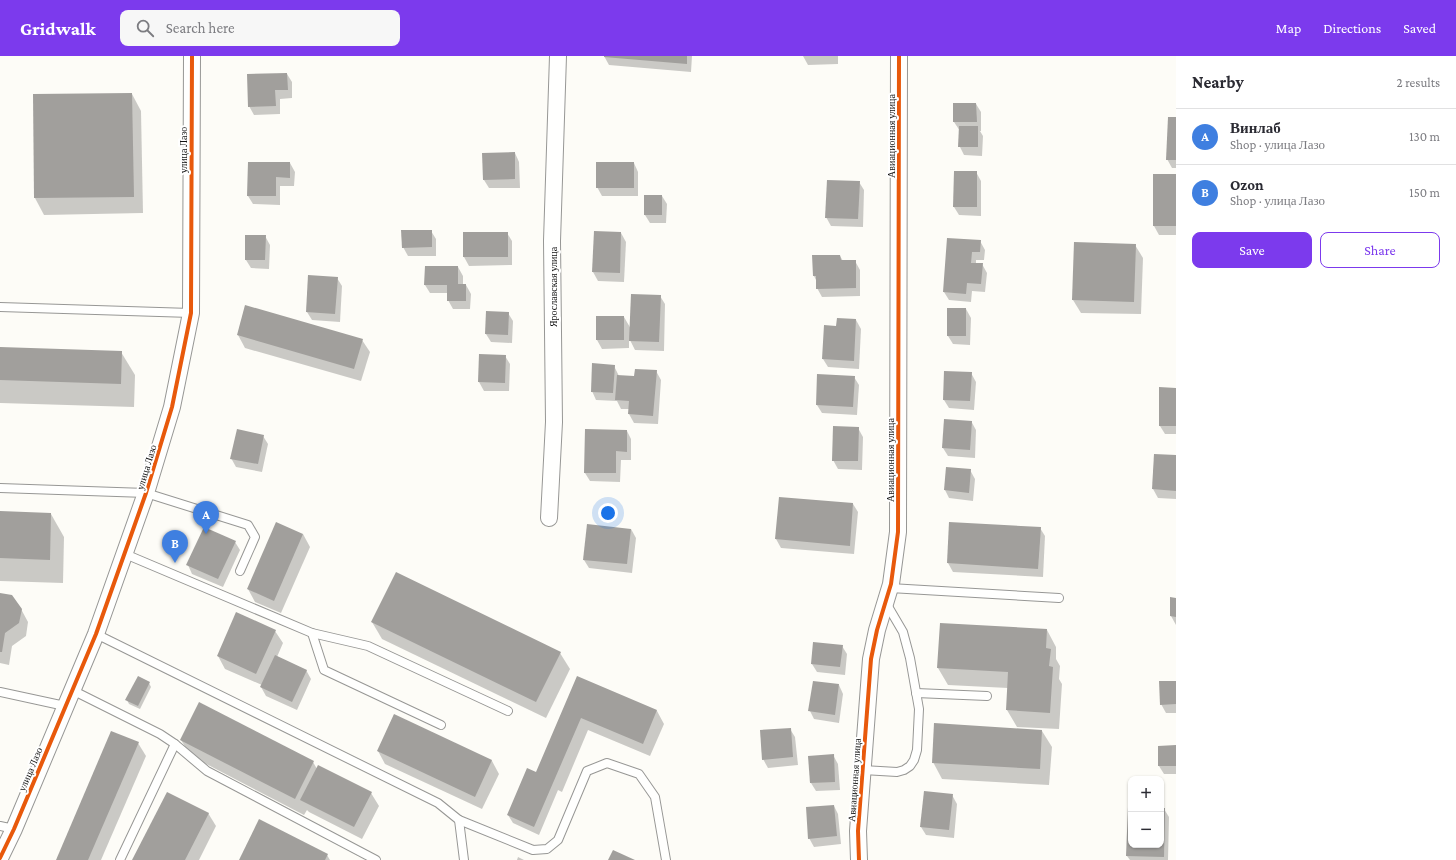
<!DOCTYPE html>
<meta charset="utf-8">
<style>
:root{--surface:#fff;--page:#f7f7f7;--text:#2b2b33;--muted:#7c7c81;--line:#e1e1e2;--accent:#7c3aed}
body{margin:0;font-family:"Crimson Pro",serif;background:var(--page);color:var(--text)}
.controls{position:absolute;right:12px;bottom:12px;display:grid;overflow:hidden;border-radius:8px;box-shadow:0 1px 3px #0004}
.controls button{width:36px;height:36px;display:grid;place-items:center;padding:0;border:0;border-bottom:1px solid var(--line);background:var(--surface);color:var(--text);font:20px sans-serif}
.you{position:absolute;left:608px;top:457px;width:14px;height:14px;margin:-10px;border:3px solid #fff;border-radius:50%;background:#1a73e8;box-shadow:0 0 0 6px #1a73e833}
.badge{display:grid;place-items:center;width:26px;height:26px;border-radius:50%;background:var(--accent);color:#fff;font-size:13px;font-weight:700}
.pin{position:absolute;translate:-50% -33px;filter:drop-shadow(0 1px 2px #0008)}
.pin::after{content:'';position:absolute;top:21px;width:14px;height:12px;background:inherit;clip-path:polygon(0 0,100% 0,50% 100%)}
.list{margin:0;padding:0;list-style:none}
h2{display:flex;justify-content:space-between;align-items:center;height:52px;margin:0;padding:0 16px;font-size:17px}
h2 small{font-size:13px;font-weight:400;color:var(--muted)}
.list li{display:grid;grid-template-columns:26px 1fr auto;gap:12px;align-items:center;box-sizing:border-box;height:56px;padding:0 16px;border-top:1px solid var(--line)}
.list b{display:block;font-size:15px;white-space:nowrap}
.list p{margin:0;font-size:13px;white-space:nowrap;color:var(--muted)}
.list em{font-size:13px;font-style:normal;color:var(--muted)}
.actions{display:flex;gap:8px;padding:12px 16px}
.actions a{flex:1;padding:9px 0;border:1px solid var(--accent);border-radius:8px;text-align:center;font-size:14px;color:var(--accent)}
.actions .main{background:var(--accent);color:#fff}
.icon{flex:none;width:22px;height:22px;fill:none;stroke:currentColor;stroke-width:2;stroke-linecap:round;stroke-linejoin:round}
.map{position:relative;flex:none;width:1176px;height:804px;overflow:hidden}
header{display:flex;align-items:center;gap:24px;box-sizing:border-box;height:56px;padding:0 20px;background:var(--accent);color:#fff}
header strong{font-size:19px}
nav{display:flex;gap:22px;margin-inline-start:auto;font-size:14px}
.search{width:280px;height:36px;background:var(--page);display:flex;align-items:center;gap:10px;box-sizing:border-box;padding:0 14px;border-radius:8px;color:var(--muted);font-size:15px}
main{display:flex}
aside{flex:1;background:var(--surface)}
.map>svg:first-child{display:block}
.shadow{fill:#0003}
.building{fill:#a19f9c}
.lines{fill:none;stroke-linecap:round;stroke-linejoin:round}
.lane-casing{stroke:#979795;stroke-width:10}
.street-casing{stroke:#979795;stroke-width:18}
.lane{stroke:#fffffe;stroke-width:8}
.street{stroke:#fffffe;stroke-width:16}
.cycleway-casing{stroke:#fff;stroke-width:6}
.cycleway{stroke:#e8590c;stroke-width:4}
.labels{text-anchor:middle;stroke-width:4;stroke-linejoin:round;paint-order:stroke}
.street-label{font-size:10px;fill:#111;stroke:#fff}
</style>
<header>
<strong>Gridwalk</strong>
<div class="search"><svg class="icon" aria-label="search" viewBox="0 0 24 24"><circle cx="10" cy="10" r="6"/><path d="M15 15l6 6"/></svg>Search here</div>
<nav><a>Map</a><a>Directions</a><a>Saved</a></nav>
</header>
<main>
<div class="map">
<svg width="1176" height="804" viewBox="0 0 1176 804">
<rect width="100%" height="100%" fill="#fdfcf7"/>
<g class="shadow">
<path d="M604,0H692L691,16L609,9Z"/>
<path d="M803,0H838V8L808,9Z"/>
<path d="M287,18L292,26V42L280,43V58L254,59L249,50Z"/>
<path d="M132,38L141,55L143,157L44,159L35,142Z"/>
<path d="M954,48H976L981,56V75H980L983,80L982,100L964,99L960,91V75L954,66Z"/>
<path d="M1176,62V112H1172L1167,103Z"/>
<path d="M515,97L519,106L520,132H489L484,124Z"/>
<path d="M290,107L295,116L294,130H280V149L253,148L248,140Z"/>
<path d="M634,107L638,116V140H602L597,131Z"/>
<path d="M976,116L981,125V160L959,159L954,151Z"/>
<path d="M1176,119V179H1159L1154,170Z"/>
<path d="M859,126L864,134L863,171L831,170L826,161Z"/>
<path d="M662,140L667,148L666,167H650L645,159Z"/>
<path d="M431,175L436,183V200H408L403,191Z"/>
<path d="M595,176L621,177L626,186L624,226L598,225L593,216Z"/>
<path d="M464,177H507L512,185V209L469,210L464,201Z"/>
<path d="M265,180L270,189L269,213L251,212L246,204Z"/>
<path d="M948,183L980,185L985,194L984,204H976V208H982L987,217L985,236L972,235L971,246L949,244L944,236Z"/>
<path d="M1135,189L1143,202L1141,258L1081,257L1073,244Z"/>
<path d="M813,200H840L843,205H855L860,214V240L822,241L817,232V226L814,220Z"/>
<path d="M458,211L463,220V229H466L471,238L470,253H453L448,244V237H430L425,229Z"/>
<path d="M337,222L342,230L340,266L312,264L307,256Z"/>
<path d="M660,240L665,248L664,295L635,294L629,282V292L602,293L597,284V261H624L631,273Z"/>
<path d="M966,253L971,262L970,289L953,288L948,280Z"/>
<path d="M508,257L513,265L512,287L491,286L486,278Z"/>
<path d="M856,264L861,273L859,313L828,311L823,303L837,271Z"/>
<path d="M238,279L362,284L370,296L361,325L245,292Z"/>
<path d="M0,292L121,296L135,319L134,351L0,347Z"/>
<path d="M505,300L510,308L509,335H484L479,326Z"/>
<path d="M614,310L619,320L635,321L656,315L661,324L658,368L634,367L629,358V353H621L617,345L596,344L592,335Z"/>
<path d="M971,317L976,326L974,354L949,352L944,344Z"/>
<path d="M854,321L859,329L857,359L822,357L817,349Z"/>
<path d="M1176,333V378H1165L1160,370Z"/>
<path d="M971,365L976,374L975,402L948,400L943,392Z"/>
<path d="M858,372L863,381L862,414L838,413L833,404Z"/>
<path d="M627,375L631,383V404H621L620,426L590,425L585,417Z"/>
<path d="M263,380L268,388L262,416L236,411L231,402Z"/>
<path d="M1155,399L1176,400V443L1158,442L1153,433Z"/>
<path d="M970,414L975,423L973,445L949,442L945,434Z"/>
<path d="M780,442L853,448L858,456L854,498L781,492L776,483Z"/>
<path d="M0,456L51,458L64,481L63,527L0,525Z"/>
<path d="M950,467L1040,472L1045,480L1043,521L953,516L948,507Z"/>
<path d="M631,473L636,482L632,517L589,512L584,504Z"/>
<path d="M303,478L310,491L281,557L255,546L248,533Z"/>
<path d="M235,486L240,494L223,531L192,518L188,509Z"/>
<path d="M0,538L21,553L28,566L26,580L12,590L9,609L0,607Z"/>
<path d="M1176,543V569L1171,560Z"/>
<path d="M372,566L560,597L570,613L546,662L382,583Z"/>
<path d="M1047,574L1056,591V603L1060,610L1059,623L1062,628L1059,673L1017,671L1007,654L1008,632L948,629L938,612Z"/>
<path d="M275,575L283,587L277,601L306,614L311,623L297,654L266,640L261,631L262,629L225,613L218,600Z"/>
<path d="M842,590L847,598L845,619L817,616L812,608Z"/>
<path d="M577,622L657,655L664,668L650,700L588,674L562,736L558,734L539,779L513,767L508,759L539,718Z"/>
<path d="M1176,626V657H1166L1161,648Z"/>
<path d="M149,627L151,631L140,653L129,648L127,644Z"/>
<path d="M839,629L843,638L839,667L814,663L810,655Z"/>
<path d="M394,659L492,705L499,718L482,753L385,708L378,695Z"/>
<path d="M790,673L795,681L798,709L768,712L763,703Z"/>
<path d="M1042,675L1052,691L1049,729L942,723L933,706Z"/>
<path d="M181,684L313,706L317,713L371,737L379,750L362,783L309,756L307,754L304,759L191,700Z"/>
<path d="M138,687L146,700L101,804H57Z"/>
<path d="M1176,690V718H1164L1159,710Z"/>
<path d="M833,699L838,708L840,734L816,735L811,727Z"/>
<path d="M952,739L957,748L954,782L926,779L921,771Z"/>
<path d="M834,750L838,758L841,788L814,791L809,782Z"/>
<path d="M1129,752H1131V789H1161V753H1164L1169,761L1168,804H1130L1127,800Z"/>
<path d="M208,757L216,770L199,804H133Z"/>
<path d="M327,799L330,804H240Z"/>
<path d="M518,801L524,804H517Z"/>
</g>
<g class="building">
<path d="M604,0H687V8L604,1Z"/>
<path d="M287,17L288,34H275L276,50L248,51L247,18Z"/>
<path d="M132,37L134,141L34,142L33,38Z"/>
<path d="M953,47H976L977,66H953Z"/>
<path d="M1168,61H1176V104H1166Z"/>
<path d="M959,70H978V91H958Z"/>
<path d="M515,96V123L483,124L482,97Z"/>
<path d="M248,106H290V122L276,121V140H247Z"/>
<rect x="596" y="106" width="38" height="26"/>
<path d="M954,115H977V151H953Z"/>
<rect x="1153" y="118" width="23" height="52"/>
<path d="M827,124L860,125L858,163L825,162Z"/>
<rect x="644" y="139" width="18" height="20"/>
<path d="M401,174H432V191L402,192Z"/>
<path d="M594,175L621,176L620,217L592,216Z"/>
<rect x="463" y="176" width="45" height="25"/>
<path d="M245,179H266L265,204H245Z"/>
<path d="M947,182L981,184L980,196H972L971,207H983L981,228L967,227L966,238L943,236Z"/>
<path d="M1074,186L1136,188L1134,246L1072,244Z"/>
<path d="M812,199H840L841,204H856V232L816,233V220H813Z"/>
<path d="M425,210H458V228H466V245H447V229H424Z"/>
<path d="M308,219L338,221L335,258L306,256Z"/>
<path d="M631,238L661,239L659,286L629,285Z"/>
<path d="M245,249L363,283L354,313L237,279Z"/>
<rect x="947" y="252" width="19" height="28"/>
<path d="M486,255L509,256L508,279L485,278Z"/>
<rect x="596" y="260" width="28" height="24"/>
<path d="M837,262L856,263L854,305L822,303L824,269L836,270Z"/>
<path d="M0,291L122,295L121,328L0,324Z"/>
<path d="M479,298L506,299L505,327L478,326Z"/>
<path d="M592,307L615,309L613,337L591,336Z"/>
<path d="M635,313L657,314L653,360L628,358L629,345L615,344L617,319L634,320Z"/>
<path d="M944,315L972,316L970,345L943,344Z"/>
<path d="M817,318L855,320L853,351L816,349Z"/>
<path d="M1159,331L1176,332V370H1159Z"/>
<path d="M944,363L972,365L970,394L942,392Z"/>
<path d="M833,370L859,371L858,405H832Z"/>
<path d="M237,373L264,379L258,408L230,403Z"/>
<path d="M585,373L627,374V396L616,395V417H584Z"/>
<path d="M1154,398L1176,399V435L1152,433Z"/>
<path d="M946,411L971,413L969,437L944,434Z"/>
<path d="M779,441L853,447L850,490L775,483Z"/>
<path d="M0,455L51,457L50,504L0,502Z"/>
<path d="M276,466L303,478L274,545L247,533Z"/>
<path d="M949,466L1041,471L1038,513L947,507Z"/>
<path d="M587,468L631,473L627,508L583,504Z"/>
<path d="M204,471L236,485L218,523L186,509Z"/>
<path d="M396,516L561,596L536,646L371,566Z"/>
<path d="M0,537L12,539L22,553L19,567L5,577L2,596H0Z"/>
<path d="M1170,541L1176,542V561L1170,560Z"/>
<path d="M236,556L276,574L256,618L217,600Z"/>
<path d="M940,567L1047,573L1046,592L1051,593L1049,610L1053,611L1050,657L1006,654L1008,616L937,612Z"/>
<path d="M813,586L843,589L840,611L811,608Z"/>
<path d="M275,599L307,614L292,646L260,631Z"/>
<path d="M138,620L150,626L138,650L125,644Z"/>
<path d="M577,620L657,654L643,688L581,662L534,771L507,759L527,712L536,716Z"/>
<path d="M813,625L839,628L835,659L808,655Z"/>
<path d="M1159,625H1176V648L1160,649Z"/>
<path d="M199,646L314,705L295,743L180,684Z"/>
<path d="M394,658L492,704L475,741L377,695Z"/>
<path d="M934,667L1042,674L1040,713L932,707Z"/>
<path d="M791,672L793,701L762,704L760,674Z"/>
<path d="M111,675L139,686L88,804H56Z"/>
<path d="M1176,689V710H1158V690Z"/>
<path d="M834,698L835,726L810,727L808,700Z"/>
<path d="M318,709L372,736L354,771L300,744Z"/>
<path d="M924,735L953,738L949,774L920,771Z"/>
<path d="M167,736L209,757L185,804H132Z"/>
<path d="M834,749L837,780L808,783L806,751Z"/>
<path d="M1128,751H1131V789H1161V752H1165L1164,801L1126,800Z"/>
<path d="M259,763L328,798L325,804H239Z"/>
<path d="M613,794L635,804H608Z"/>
</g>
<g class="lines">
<g class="lane-casing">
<g id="lane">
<path d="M0,251L191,257"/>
<path d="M0,432L146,437L248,469L255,481L240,515"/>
<path d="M125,498L312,577L368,590L508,655"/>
<path d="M890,532L1059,542"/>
<path d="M312,577L324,614L441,669"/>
<path d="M96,578L438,747L459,764L464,804"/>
<path d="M72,634L160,678L175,688L207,715L376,804"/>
<path d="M0,636L65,650"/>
<path d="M916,637L987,640"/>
<path d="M863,714L897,716L904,714L910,710L914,704L917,694L919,653L910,602L903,576L886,547"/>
<path d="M459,764L533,794L547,793L558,784L587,715L607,707L639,718L655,741L666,804"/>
<path d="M0,770L14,773"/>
<path d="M120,804L175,688"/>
</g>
</g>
<g class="street-casing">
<g id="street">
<path d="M549,462L554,366L552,185L558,0"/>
<path d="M0,802L14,773L96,578L146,437L172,351L191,257L192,0"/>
<path d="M859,804L858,775L871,603L877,574L891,528L898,476L899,0"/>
</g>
</g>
<use href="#lane" class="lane"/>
<use href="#street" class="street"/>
<g class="cycleway-casing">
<g id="cycleway">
<path d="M0,802L14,773L96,578L146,437L172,351L191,257L192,0"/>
<path d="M859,804L858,775L871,603L877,574L891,528L898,476L899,0"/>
</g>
</g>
<use href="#cycleway" class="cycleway"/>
</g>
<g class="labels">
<g class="street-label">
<text transform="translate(891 80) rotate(-90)" y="4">Авиационная улица</text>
<text transform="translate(183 94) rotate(-90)" y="4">улица Лазо</text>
<text transform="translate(553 231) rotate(-90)" y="4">Ярославская улица</text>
<text transform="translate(890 404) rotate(-90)" y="4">Авиационная улица</text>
<text transform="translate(146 411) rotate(-73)" y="4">улица Лазо</text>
<text transform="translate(30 713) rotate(-67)" y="4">улица Лазо</text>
<text transform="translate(854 724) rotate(-86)" y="4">Авиационная улица</text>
</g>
</g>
</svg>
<div class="controls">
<button>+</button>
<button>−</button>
</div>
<div class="you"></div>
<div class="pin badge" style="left:206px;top:478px;background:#3f7fe0">A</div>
<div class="pin badge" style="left:175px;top:507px;background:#3f7fe0">B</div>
</div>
<aside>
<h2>Nearby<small>2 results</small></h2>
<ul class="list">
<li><span class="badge" style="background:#3f7fe0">A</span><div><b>Винлаб</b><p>Shop · улица Лазо</p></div><em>130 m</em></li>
<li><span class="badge" style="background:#3f7fe0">B</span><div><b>Ozon</b><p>Shop · улица Лазо</p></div><em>150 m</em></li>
</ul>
<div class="actions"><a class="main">Save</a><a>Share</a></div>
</aside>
</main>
